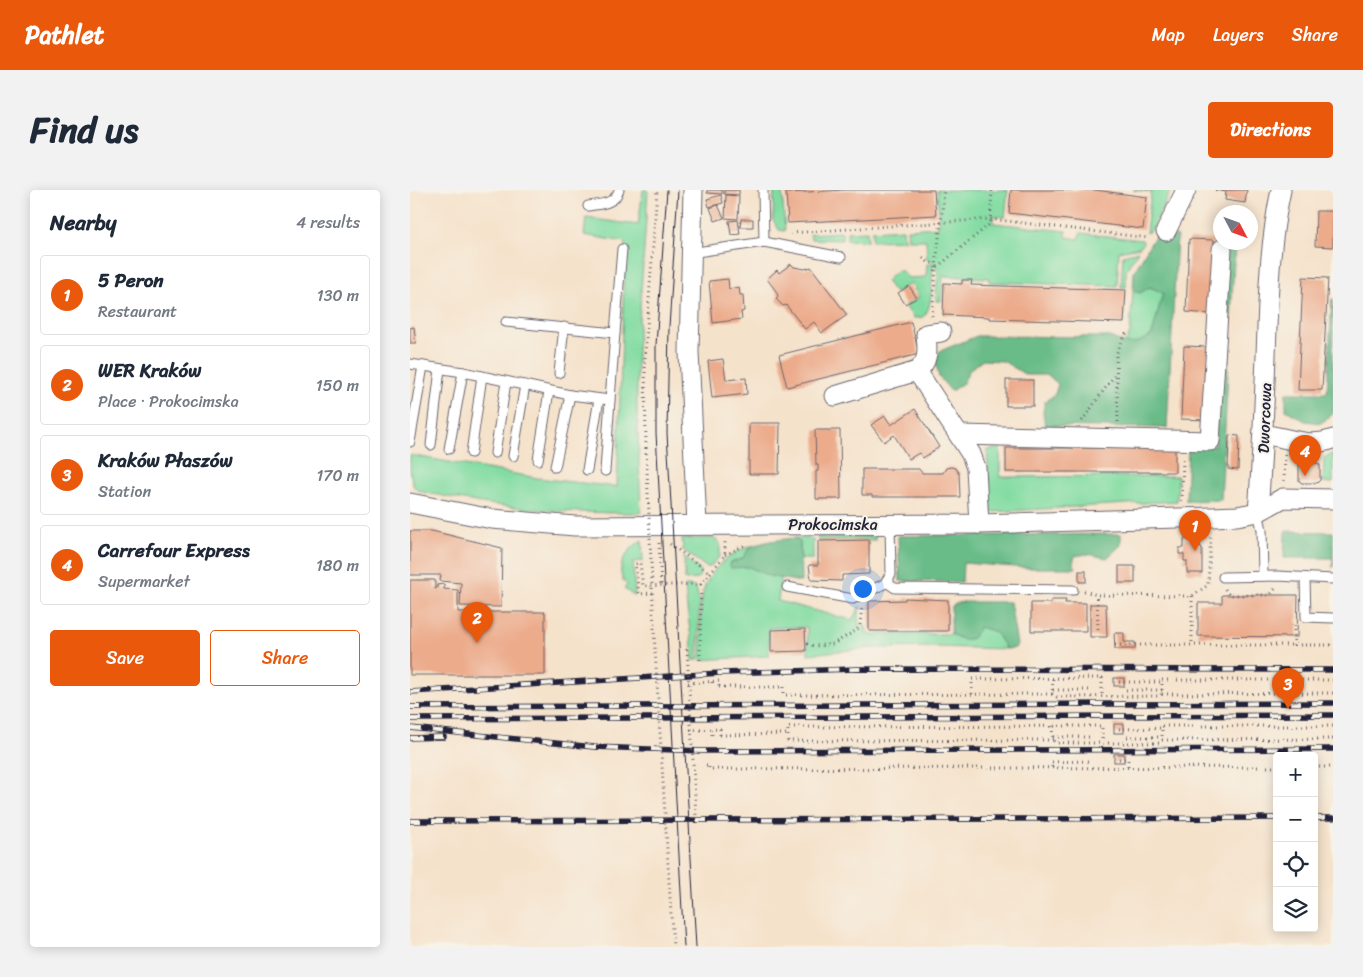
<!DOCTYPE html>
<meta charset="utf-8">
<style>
:root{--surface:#fff;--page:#f2f2f3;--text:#1f2937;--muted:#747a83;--line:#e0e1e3;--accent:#ea580c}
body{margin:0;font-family:Sriracha,sans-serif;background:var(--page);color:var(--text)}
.controls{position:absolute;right:15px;bottom:15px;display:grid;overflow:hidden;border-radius:5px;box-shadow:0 2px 12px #0003}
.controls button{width:45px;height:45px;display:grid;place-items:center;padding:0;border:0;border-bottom:1px solid var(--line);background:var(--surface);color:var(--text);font:25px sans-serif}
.compass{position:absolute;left:803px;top:15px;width:45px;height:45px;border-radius:50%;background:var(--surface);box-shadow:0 2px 12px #0003;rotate:131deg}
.you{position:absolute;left:452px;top:398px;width:18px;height:18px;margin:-12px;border:4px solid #fff;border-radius:50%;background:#1a73e8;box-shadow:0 0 0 8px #1a73e833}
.badge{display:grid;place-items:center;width:32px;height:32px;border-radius:50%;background:var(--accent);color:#fff;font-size:16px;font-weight:700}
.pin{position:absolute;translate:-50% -41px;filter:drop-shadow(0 1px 2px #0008)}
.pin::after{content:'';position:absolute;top:26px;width:18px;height:15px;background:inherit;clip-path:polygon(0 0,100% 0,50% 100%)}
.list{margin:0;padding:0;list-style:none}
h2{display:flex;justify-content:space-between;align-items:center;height:65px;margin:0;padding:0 20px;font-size:21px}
h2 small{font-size:16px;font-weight:400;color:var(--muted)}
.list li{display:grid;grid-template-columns:32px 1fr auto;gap:15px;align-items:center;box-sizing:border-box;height:80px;margin:0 10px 10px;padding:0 10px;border:1px solid var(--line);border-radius:5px}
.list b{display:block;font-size:19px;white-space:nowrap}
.list p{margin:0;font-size:16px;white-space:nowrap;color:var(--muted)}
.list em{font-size:16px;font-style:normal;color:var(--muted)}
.actions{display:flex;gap:10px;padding:15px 20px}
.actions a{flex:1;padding:11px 0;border:1px solid var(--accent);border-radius:5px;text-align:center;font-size:18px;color:var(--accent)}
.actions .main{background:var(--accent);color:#fff}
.icon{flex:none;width:28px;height:28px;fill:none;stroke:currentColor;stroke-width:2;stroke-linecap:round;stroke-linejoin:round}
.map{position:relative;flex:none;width:923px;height:757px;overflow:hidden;border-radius:5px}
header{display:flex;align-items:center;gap:30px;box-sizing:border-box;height:70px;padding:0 25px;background:var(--accent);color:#fff}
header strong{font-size:24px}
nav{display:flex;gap:28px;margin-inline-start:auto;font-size:18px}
.intro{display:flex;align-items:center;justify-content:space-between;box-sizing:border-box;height:120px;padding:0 30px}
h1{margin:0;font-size:35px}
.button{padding:12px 22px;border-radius:5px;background:var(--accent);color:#fff;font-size:18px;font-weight:700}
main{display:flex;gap:30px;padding:0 30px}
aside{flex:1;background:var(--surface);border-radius:5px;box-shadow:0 2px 12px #0003}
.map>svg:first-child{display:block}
.green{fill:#82dca2;stroke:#527f6e}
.forest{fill:#69bc88;stroke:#466f62}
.building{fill:#ecab8b}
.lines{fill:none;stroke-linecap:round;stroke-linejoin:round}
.lane-casing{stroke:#6c656d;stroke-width:11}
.street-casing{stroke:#6c656d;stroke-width:21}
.path{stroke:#6c656d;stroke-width:3;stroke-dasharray:1 4;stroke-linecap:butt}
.lane{stroke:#fff;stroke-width:9}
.street{stroke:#fff;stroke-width:19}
.tram{stroke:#22223b;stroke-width:1}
.rail-casing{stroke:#22223b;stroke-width:5.5}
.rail{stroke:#f7f3e8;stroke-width:4;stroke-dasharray:11;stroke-linecap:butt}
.path-bridge{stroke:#6c656d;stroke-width:3;stroke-dasharray:1 4;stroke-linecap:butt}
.labels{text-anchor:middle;stroke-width:4;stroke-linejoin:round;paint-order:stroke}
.street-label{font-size:16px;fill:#22223b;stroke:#f7f3e8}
</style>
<header>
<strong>Pathlet</strong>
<nav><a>Map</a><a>Layers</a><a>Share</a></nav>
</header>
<div class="intro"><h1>Find us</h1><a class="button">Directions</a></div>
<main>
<aside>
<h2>Nearby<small>4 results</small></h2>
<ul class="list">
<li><span class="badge">1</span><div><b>5 Peron</b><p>Restaurant</p></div><em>130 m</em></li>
<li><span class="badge">2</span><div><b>WER Kraków</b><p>Place · Prokocimska</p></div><em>150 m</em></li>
<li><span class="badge">3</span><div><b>Kraków Płaszów</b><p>Station</p></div><em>170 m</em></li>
<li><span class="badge">4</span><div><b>Carrefour Express</b><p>Supermarket</p></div><em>180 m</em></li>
</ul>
<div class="actions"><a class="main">Save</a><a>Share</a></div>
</aside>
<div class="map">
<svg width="923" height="757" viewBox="0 0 923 757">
<rect width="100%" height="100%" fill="#f7f3e8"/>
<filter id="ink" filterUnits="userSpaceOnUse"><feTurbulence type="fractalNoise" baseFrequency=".02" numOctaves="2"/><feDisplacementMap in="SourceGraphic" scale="10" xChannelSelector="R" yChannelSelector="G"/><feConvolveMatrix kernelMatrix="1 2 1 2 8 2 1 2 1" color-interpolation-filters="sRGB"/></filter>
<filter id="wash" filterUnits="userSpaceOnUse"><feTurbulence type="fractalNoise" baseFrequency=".0096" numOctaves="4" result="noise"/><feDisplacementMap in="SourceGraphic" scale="20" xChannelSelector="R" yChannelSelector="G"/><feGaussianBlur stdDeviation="1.12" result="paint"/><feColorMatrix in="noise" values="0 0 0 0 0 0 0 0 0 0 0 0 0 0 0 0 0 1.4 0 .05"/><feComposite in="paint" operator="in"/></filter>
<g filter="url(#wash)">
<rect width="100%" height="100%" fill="#f5e2cb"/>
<g class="green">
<path d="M233,0H238L227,161V217L231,323C165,323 99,320 34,306C25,304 11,304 5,298C0,291 0,275 0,265L127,288L207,297L215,52L174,45L176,28L228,35Z"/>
<path d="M364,0H372L375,41L369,40L363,30Z"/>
<path d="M527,0H598L595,27L583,26V33L656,41V47L668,49L670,43L732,50L733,52L730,57L709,61L707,96L579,92V88L533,86L531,111H526L528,78H523C521,90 523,115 515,125C513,128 508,128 504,128L495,116L509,107L501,93L485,103L476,91L486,81H492L498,88L516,87L517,74L523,75V72L517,70L516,50H498L497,39L528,37L529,27Z"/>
<path d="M723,0H761L742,40L736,43L741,2Z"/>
<path d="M493,39L494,50L462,51V41Z"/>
<path d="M457,41L458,51L437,50V42Z"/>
<path d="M432,42V50L401,49L400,44Z"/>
<path d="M728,61L716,80V97H711L713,65Z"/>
<path d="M739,97L753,102L742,145L726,155L715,154L720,143L723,101L730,103Z"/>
<path d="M590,258V287L768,286L767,311L581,322L577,260Z"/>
<path d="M923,263V293L913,292L914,268Z"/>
<rect x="408" y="346" width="57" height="4"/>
<path d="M304,348L310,353V366L300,377H296L273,360L272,349Z"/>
<path d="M384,348H401L403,350V369H390V352Z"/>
<path d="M232,350L233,371L223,372L225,406L214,399L217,395C202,380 217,359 232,350Z"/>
<path d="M341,356L332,369L319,373L339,377L360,386L371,388L368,411L442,430L450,416L448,435L456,437L457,444H541L554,450L569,436L585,442L596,459L529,457L464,458L398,464L397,437L359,438V466L291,470C291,452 289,420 293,403C298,381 320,362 341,356Z"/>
<path d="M274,367L290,380V385L287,389L275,390Z"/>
<path d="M275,396H281L286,398L289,409L288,470H283C282,445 276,422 275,396Z"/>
</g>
<g class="forest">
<path d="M754,45L767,46L757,238L635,236L633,222L635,212L645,204L648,194L638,185H616L593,171L573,170L560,179L553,193L541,201L529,187L526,174V168L530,161L567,146L700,147C720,156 723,156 742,145L753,103L740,97L730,103L723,101L724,82L742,51L745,47Z"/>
<path d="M815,53H825L811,310L776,311L778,257L805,256Z"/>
<path d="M922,109H923V224L911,233L895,231L876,220V203H917Z"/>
<path d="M875,341L923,342V378V368H874Z"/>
<path d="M711,344V355L697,368L677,364L665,366L663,373L666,378H618L553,373L552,392L490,391L488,346Z"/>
<path d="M384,348L390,352L391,392L360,386L339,377L321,378L319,373L332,369L341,356L360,351Z"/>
<path d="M552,412H600L607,455L605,458L596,459L585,442L569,437L563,448L554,450L541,444V417L547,413Z"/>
</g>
<g id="blocks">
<g class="building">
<path d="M297,0H312V4L297,3Z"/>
<path d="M314,0H329V5L314,4Z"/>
<path d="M436,0H524L526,25L378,33L376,3Z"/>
<path d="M601,0H685L737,7L733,39L599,23Z"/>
<path d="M805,0H837L835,13L815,10L816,2Z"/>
<path d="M311,5L313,13L299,17L297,9Z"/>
<path d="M316,5L329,6L328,29L315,28Z"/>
<path d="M308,15L314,28L305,31L300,18Z"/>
<path d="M906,21H923V57L905,56Z"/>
<path d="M331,29H343V37H330Z"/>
<path d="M328,30L330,44L321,45L319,31Z"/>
<path d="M779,49L804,50L801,124L776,122Z"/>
<path d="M381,74L384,77L395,79L401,77L437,125L412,143L404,132L395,139L376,115L373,116L366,109L368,106L366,101L357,89L367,80L369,83Z"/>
<path d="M893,87L918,88L912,200H888Z"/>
<path d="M318,89L319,99L329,97L330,105H333L334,121L331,122L332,129L303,133L299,91Z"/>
<path d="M552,90H562L561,95L716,100L714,133L579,129V127L533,125L534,93L552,94Z"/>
<path d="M499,96L507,108L495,114L488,103Z"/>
<path d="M501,132L509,164L377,197L369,165Z"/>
<path d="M4,137L6,153H0V138Z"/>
<path d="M774,156L799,157L796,230L771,229Z"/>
<path d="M313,169L316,190L336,188L337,204L302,208L298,171Z"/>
<rect x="596" y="190" width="27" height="26"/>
<path d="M505,219L529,257L513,268L509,263L499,269L484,245L474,252L461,235L475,226L481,235Z"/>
<path d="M339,233H370L369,284H339Z"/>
<path d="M405,240H430L431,309H406V281H408V275H406Z"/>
<path d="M819,245L829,246L828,280L818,279Z"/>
<rect x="596" y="258" width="169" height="24"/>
<path d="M892,272L907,273L910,275V290L907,293H892L889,291V275Z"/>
<path d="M541,277L545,278L549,283L550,307H462V305H452V279H509L512,283H533L536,278Z"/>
<path d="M0,341H22L92,358L91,417L50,416L51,393L30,391L31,385H0Z"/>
<path d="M774,349H782L783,354H788L792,358V383H777V371H774V364H769V358H774Z"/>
<path d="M459,350V384L432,385V391L401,390L399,375H408V351Z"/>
<rect x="709" y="376" width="16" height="17"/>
<rect x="669" y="381" width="7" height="11"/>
<path d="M0,390H25V399L27,398V395L34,394V399L48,400V422H135V485H0Z"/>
<path d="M812,405H888L887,447L788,446V413H812Z"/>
<path d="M495,408L538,410V441H459V411L495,410Z"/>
<path d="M641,410H656L655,413H676V441H621V413H641Z"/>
<path d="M680,414H696L697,447H680Z"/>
<path d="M395,439L396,461L361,462V440Z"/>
<path d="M704,443H714V452H725V459H705Z"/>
<rect x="704" y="488" width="10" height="8"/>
<rect x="704" y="534" width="10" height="9"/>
<rect x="704" y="564" width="10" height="8"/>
</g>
</g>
</g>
<g filter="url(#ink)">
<use href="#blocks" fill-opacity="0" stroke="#6c656d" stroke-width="1"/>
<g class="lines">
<g class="lane-casing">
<g id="lane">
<path d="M353,0L354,52"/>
<path d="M178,16C191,14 205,14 209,0"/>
<path d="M280,63L354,52L431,67"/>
<path d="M205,143L212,59"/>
<path d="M0,174L53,182L160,205L200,210L205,143L96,132"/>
<path d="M149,183L154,137"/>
<path d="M0,252L13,176"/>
<path d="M21,255L30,179"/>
<path d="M39,259L53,182"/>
<path d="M61,263L72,186"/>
<path d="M85,263L96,192"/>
<path d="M103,266L115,195"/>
<path d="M128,270L139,201"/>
<path d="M145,277L160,205"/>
<path d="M177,280L189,209"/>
<path d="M195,281L200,210"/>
<path d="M848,322L852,340L853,386"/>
<path d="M813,387L868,386L923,389"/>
<path d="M895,388L896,427L923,428"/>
<path d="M479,389V394L485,398L663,400"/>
<path d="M377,397L443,409L474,394L481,384L480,334"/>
</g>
</g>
<g class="street-casing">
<g id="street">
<path d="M283,0L279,162L287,335"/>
<path d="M756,41L776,0"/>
<path d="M507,181L561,264L566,278L569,334"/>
<path d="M425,206L507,181C520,171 517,158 516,144L531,142"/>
<path d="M854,244C877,248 900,258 923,249"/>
<path d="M550,245L800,251L812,59"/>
<path d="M0,313L82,329L165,336L569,334L802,327L827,326L848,322L873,308L923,309"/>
<path d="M848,322C852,270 854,219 856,166C858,110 859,55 871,0"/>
</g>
</g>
<g class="path">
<path d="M381,43L580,29L739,48"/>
<path d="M513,68L518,72L526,74"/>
<path d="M526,78C528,52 532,26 534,0"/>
<path d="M522,126L526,78L580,34L582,0"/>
<path d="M672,231L706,183"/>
<path d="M708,232L706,164L717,142"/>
<path d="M236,258L235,165L247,0"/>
<path d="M874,291L875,264"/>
<path d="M772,311L773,267"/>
<path d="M249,353L251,395"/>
<path d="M260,354L300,383"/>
<path d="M315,365L337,354"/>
<path d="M815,399L819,405H860L866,398"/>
<path d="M674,401L687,405"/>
<path d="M243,403L229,404L225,374L230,373L233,396L291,394L315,365V351"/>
<path d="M782,406V456"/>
<path d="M688,439L687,405L782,406L798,395L801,345"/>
<path d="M397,454L405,456L423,454L447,440L450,435L452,417"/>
<path d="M705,455H923"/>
<path d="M884,456V431"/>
<path d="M290,470L291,394"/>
<path d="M923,490H752V504L923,503"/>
<path d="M302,492V497"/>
<path d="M709,492H752"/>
<path d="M309,497H374V505L642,504L643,488"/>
<path d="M643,500H679"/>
<path d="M716,500H752"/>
<path d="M562,504V489L692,488V507"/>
<path d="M642,504L647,507L749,506L752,504"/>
<path d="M642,536L643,550L647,553H749L752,550"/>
<path d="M923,536H752V550L923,549"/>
<path d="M302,539V545"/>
<path d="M709,539L752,538"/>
<path d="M310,545L378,544"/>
<path d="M643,547H680"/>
<path d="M717,547H752"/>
<path d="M643,550L378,551V537L692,536V553"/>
<path d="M709,569H718V577"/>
<path d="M296,575H299V579L867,577"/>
<path d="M642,577V572L680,571"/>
<path d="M904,577H923"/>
</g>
<use href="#lane" class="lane"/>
<use href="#street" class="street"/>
<g class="tram">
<path d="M257,0L246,155V243L274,757"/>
<path d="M268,0L259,137L257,243L286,757"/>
</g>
<g class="rail-casing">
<g id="rail">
<path d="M0,502L311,483L447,479L923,480"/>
<path d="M0,517L923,513"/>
<path d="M0,529L923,525"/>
<path d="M0,538L184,557L293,561L923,559"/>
<path d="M0,548L34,547"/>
<path d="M904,628H923"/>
<path d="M0,631L867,628"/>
</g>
</g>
<use href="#rail" class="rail"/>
<g class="path-bridge">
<path d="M236,258L245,460L263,757"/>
<path d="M277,459L286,626"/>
<path d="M278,493L309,491V497"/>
<path d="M280,540L310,539V545"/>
</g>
</g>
</g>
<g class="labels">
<g class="street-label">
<text transform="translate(854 228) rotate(-88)" y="6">Dworcowa</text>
<text x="423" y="340">Prokocimska</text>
</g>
</g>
</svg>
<div class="controls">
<button>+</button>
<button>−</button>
<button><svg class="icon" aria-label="locate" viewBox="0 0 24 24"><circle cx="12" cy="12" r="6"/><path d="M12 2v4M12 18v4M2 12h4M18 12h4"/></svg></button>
<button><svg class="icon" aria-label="layers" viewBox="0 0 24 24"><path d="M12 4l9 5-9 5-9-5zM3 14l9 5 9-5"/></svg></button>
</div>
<svg class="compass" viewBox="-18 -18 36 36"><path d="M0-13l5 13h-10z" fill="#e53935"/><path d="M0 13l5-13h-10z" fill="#747a83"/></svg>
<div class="you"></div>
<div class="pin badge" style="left:785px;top:361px">1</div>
<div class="pin badge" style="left:67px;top:453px">2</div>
<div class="pin badge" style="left:878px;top:519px">3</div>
<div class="pin badge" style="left:895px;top:286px">4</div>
</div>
</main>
